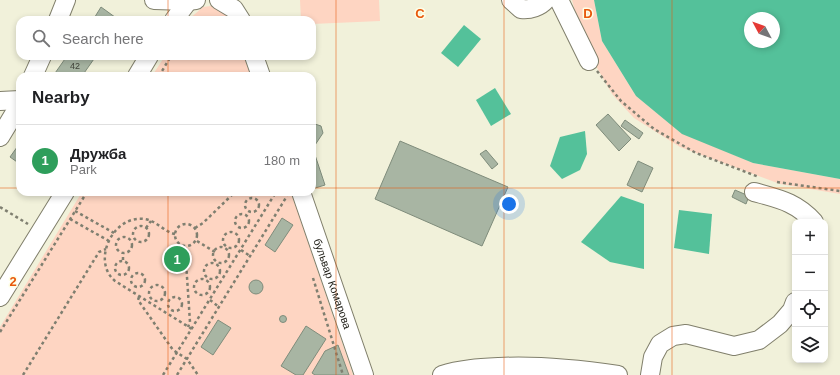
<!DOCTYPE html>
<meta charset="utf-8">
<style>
:root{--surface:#fff;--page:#f2f2f2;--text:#202124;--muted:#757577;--line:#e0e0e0;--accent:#1b69d3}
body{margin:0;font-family:Helvetica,sans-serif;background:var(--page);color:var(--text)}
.controls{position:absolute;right:12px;bottom:12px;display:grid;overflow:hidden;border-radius:8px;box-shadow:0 2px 6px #0003}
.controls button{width:36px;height:36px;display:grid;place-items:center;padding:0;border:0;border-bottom:1px solid var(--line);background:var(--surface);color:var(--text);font:20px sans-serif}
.compass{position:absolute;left:744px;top:12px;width:36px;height:36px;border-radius:50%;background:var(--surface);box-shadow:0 2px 6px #0003;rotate:311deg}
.you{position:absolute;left:509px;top:204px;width:14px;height:14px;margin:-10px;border:3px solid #fff;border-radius:50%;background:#1a73e8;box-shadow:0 0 0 6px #1a73e833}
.badge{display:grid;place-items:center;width:26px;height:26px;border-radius:50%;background:var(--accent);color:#fff;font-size:13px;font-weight:700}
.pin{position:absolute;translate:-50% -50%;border:2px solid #fff;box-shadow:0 1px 4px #0006}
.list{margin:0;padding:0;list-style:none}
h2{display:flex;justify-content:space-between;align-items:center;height:52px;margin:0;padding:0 16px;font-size:17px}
h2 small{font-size:13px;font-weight:400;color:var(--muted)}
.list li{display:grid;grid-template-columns:26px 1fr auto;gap:12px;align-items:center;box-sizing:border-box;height:72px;padding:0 16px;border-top:1px solid var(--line)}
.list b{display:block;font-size:15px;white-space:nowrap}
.list p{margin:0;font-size:13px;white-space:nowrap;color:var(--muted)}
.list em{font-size:13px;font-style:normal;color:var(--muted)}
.icon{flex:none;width:22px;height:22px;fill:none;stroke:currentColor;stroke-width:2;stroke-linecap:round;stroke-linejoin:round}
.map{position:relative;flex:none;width:840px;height:375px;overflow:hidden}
.search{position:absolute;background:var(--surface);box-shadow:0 2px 6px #0003;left:16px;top:16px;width:300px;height:44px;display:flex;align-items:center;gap:10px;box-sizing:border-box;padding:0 14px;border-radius:12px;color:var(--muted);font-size:15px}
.panel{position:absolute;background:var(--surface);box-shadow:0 2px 6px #0003;left:16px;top:72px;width:300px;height:124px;border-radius:12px}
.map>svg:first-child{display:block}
.green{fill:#fed5c2}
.water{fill:#54c19a;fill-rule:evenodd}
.building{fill:#a8b5a3;stroke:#7f8c7b}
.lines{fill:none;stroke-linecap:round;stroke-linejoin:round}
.minor-casing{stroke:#807f6b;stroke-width:20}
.path{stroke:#7f7f70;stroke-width:2.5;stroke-dasharray:3 3;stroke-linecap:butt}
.minor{stroke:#fff;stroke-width:18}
.grid{fill:none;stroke:#e8590c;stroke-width:1;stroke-opacity:0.55}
.labels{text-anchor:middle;stroke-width:3;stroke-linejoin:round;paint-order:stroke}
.number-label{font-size:9px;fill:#41443a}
.street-label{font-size:11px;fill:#1f1e17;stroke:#fefee7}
.grid-label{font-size:13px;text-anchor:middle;font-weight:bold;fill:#e8590c;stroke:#fefee7;stroke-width:3;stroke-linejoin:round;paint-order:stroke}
</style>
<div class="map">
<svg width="840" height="375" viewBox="0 0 840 375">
<rect width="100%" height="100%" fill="#f1f1da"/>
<g class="green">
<path d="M300,0H379L380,21L312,24V20H301Z"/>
<path d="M572,0H594L602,41L636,96L682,133L753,163L840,179V194L780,184L680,147L634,118L612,94L584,45Z"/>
<path d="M211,6C221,6 225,12 231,20H188L203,7Z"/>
<path d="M165,56H244L251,76H152Z"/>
<path d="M82,192H291L353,375H0V327Z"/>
</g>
<g class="water">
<path d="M594,0H840V179L753,163L682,134L636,96L602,41ZM750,18H774V42H750Z"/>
<path d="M464,25L481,39L458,67L441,53Z"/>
<path d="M495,88L511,114L491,126L476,100Z"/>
<path d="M585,131L587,154L580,170L562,179L550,166L560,137Z"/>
<path d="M621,196L644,204V269L610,262L581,242Z"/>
<path d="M679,210L712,214L709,254L674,248Z"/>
</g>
<g class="building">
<path d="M101,7L119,20H93Z"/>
<path d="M67,56H96L82,76H53Z"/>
<path d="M608,114L631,139L619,151L596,125Z"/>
<path d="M625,120L643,133L639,139L621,126Z"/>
<path d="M312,123L321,126L323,133L313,148Z"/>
<path d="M400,141L508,187L482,246L375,199Z"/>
<path d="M20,143V164L10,157Z"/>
<path d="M312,146L325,185L312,189Z"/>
<path d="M486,150L498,164L492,169L480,154Z"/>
<path d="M638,161L653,168L642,192L627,185Z"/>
<path d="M735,190L749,196L746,204L732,197Z"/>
<path d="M282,218L293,225L275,252L265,245Z"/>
<circle cx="256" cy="287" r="7"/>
<circle cx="283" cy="319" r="3.5"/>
<path d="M218,320L231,328L213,355L201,347Z"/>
<path d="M306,326L326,339L303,375H296L281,366Z"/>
<path d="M338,345L349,375H315L312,373L325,351Z"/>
</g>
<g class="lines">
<g class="minor-casing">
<g id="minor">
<path d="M154,0L187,1L196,0"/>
<path d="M219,0L234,9L241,20"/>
<path d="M511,0L521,9C530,10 540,7 546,0"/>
<path d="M559,0L589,61"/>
<path d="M58,20L66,0"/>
<path d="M174,20L189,0"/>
<path d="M254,56L261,76"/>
<path d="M33,76L42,56"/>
<path d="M137,76L149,56"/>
<path d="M0,101L20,100"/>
<path d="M0,137L20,104"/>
<path id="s1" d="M301,192L364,375"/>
<path d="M754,192C779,199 796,202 814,222"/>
<path d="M0,297L65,192"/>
<path d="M442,375C460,369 480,368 499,367C539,365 578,369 618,375"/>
<path d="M650,375L653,357L660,344L673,336L686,334L734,346L759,340L780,324L792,310L795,302"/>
</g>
</g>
<g class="path">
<path d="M156,20L159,15"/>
<path d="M597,71L621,101L654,129L696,153L759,177"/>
<path d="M159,76L171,56"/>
<path d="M777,182L840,191"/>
<circle cx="252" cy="205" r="7"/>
<path d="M0,207L28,224"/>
<path d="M75,211L114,233"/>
<circle cx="242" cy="221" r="7"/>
<path d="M70,219L109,241"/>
<circle cx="186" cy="235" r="11"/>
<circle cx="141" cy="234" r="8"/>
<path d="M146,228L151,221"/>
<path d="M195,228L203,223L235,192"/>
<circle cx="231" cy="240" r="8"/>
<path d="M175,234C164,232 156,220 144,219C113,215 91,261 115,281L192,329"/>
<circle cx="124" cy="245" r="8"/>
<path d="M197,241L215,252"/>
<path d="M185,247L190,322L188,327"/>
<circle cx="221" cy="255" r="8"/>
<path d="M241,250L250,256"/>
<path d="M123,260V253"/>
<circle cx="122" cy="268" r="7"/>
<circle cx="212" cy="271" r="8"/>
<circle cx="138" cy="280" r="7"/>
<path d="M313,278L343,375"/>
<circle cx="202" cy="287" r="8"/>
<circle cx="157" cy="293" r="8"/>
<circle cx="175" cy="304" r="7"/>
<path d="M139,297L138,300L173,350L187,359L198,375"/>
<path d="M210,300L219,307"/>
<path d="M0,332L87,192"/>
<path d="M23,375L99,252L106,249"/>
<path d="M163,375L276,192"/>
<path d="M177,375L287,196"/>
</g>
<use href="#minor" class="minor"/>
</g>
<path class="grid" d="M168,0V20M336,0V375M504,0V375M672,0V375M168,56V76M0,188H20M312,188H840M168,192V375"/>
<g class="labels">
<g class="number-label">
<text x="75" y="69">42</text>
</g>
<g class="street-label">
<text dy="4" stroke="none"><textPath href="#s1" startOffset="97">бульвар Комарова</textPath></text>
</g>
</g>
<g class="grid-label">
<text x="420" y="18">C</text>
<text x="588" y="18">D</text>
<text x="13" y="286">2</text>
</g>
</svg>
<div class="controls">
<button>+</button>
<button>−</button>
<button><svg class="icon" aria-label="locate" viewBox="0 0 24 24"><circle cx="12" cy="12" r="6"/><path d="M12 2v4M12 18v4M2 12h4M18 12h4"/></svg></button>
<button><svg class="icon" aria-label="layers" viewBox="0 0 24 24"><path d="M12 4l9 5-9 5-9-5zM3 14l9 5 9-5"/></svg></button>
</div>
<svg class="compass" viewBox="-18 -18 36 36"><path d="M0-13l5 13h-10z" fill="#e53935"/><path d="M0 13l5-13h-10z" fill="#757577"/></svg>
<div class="you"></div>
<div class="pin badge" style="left:177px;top:259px;background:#2e9e5b">1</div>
<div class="search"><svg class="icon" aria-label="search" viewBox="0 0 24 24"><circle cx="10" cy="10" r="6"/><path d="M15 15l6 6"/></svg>Search here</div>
<section class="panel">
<h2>Nearby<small></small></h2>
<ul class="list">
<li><span class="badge" style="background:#2e9e5b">1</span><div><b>Дружба</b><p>Park</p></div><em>180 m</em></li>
</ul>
</section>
</div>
